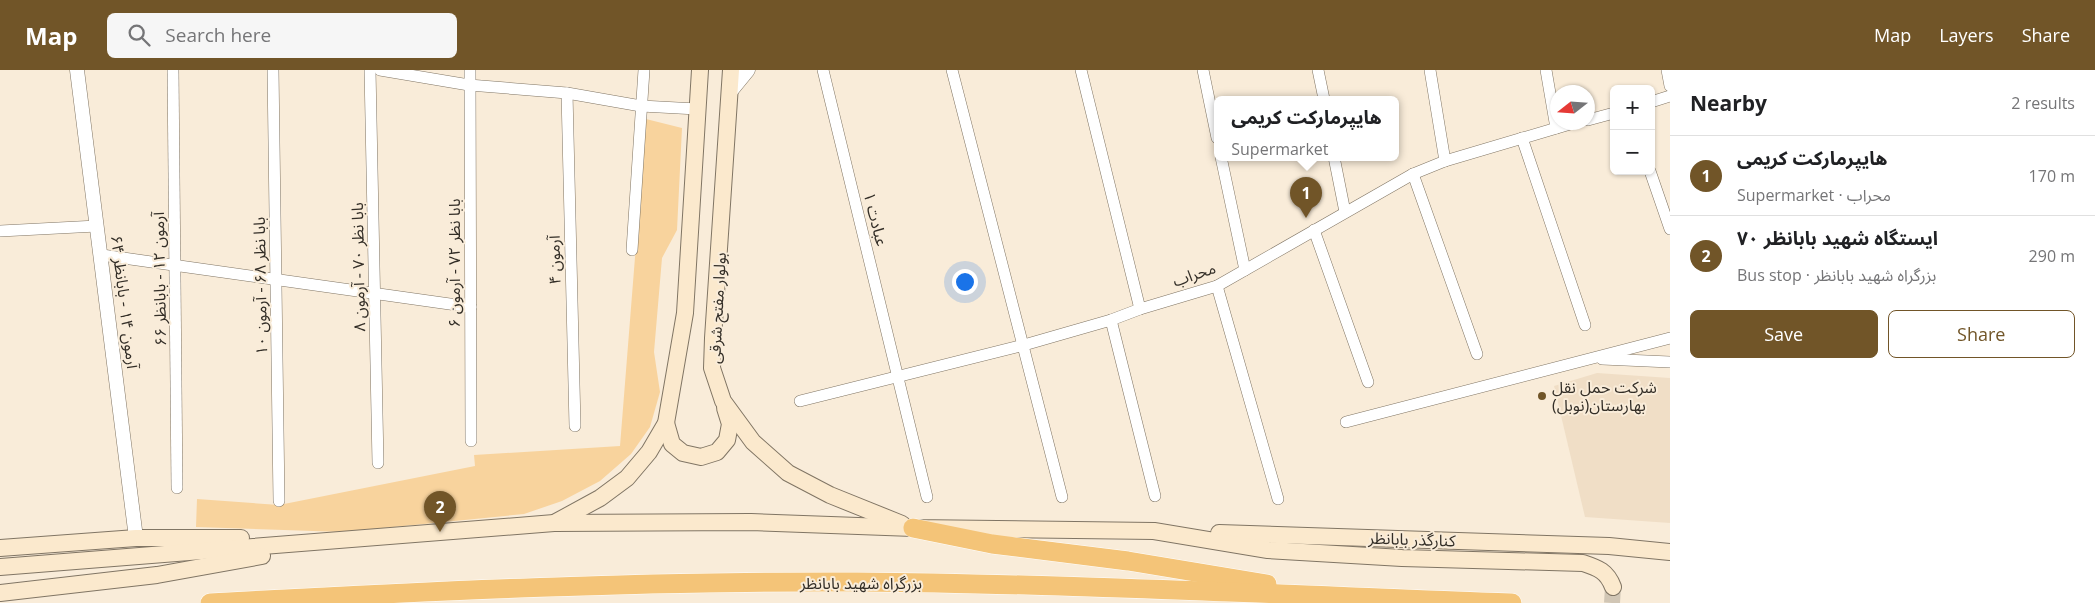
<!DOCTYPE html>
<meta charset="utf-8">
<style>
:root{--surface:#fff;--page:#f6f6f6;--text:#202124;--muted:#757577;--line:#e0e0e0;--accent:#715528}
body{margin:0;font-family:"Open Sans","Noto Sans Arabic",sans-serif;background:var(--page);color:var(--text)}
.controls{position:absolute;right:15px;top:15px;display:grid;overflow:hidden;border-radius:8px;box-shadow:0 1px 4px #0004}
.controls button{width:45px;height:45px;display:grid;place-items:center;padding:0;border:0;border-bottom:1px solid var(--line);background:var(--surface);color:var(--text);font:25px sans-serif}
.compass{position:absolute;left:1550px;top:15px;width:45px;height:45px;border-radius:50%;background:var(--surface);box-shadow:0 1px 4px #0004;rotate:253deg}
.you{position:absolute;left:964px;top:211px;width:18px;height:18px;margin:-12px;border:4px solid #fff;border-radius:50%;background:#1a73e8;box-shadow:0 0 0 8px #1a73e833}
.badge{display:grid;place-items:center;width:32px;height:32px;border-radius:50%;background:var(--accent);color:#fff;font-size:16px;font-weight:700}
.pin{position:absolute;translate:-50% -41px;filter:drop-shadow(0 1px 2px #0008)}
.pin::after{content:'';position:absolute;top:26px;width:18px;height:15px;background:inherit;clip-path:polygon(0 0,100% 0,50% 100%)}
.popup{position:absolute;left:1214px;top:26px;width:185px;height:65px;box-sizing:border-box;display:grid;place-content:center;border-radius:8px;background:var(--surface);filter:drop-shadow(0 1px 4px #0005);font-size:16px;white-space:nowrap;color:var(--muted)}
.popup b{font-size:19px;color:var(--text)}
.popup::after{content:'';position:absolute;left:50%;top:100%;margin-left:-10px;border:10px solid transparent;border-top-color:var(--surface)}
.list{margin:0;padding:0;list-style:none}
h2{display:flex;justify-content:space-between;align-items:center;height:65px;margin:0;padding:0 20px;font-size:21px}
h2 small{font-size:16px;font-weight:400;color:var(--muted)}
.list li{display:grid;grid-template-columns:32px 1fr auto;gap:15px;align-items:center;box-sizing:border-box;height:80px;padding:0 20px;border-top:1px solid var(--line)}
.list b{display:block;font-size:19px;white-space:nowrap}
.list p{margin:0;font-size:16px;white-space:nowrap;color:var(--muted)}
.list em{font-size:16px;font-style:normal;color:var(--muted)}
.actions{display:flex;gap:10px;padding:15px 20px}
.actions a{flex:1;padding:11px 0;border:1px solid var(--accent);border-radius:8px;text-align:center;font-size:18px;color:var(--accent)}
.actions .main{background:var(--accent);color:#fff}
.icon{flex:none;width:28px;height:28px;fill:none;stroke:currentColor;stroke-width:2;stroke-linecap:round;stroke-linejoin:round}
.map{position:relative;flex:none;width:1670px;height:533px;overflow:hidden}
header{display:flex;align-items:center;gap:30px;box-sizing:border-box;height:70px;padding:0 25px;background:var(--accent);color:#fff}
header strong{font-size:24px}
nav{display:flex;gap:28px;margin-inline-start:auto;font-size:18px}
.search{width:350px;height:45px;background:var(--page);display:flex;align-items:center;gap:12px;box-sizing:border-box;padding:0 18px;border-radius:8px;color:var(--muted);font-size:19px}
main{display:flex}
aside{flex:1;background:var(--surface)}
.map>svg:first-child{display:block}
.built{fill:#f0dec6}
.green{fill:#f8d39d}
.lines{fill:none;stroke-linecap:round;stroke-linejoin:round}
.secondary-tunnel{stroke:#d1c6b5;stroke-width:16;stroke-dasharray:16 8;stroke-linecap:butt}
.minor-casing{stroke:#807564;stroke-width:12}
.tertiary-casing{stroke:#807564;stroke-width:15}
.secondary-casing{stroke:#807564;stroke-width:18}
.trunk-casing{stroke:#fff;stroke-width:20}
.minor{stroke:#fff;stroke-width:11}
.tertiary{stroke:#fff;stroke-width:14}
.secondary{stroke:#fbe9cd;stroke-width:16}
.trunk{stroke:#f4c478;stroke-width:19}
.poi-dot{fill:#715528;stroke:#f9ecd9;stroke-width:2}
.labels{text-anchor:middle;stroke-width:4;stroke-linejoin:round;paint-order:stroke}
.street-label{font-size:16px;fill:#332e27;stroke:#f9ecd9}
.poi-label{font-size:16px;fill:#332e27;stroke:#f9ecd9;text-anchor:start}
</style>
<header>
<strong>Map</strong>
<div class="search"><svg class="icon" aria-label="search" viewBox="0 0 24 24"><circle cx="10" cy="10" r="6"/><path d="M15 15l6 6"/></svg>Search here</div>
<nav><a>Map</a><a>Layers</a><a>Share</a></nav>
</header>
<main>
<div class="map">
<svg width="1670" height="533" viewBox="0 0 1670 533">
<rect width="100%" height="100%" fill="#f9ecd9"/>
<path class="built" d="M1597,303L1670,308V453L1585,447L1554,316Z"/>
<path class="green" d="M646,49L682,58L677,160L662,188L654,282L660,322L650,357L631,384L600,411L562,431L524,444L343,462L196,457L197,429L279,435L475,396L474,385L620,376Z"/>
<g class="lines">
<path class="secondary-tunnel" d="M1612,533L1613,517"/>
<g class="minor-casing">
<g id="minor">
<path d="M173,0L177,418"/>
<path d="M273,0L279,431"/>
<path d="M370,0L378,393"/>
<path d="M380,0L469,15L567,23L641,36L697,39"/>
<path d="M470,0L471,371"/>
<path d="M823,0L927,427"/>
<path d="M952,0L1062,427"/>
<path d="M1081,0L1140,239"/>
<path d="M1203,0L1217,68"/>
<path d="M1318,0L1324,29"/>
<path d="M1430,0L1445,91"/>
<path d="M1546,0L1556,58"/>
<path d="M1667,0L1670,16"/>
<path d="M567,23L575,356"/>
<path d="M1651,32L1670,26"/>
<path d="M1588,50L1614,43"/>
<path d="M1522,68L1585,255"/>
<path d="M1221,87L1245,200"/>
<path d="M1334,87L1345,142"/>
<path d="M1650,101L1670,159"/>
<path d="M1413,104L1477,284"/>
<path d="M1314,160L1368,312"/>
<path d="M0,161L97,156"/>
<path d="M632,180L644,0"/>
<path d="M102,185L471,237"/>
<path d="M1217,216L1278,429"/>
<path d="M1111,250L1155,426"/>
<path d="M1602,289L1670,292"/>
<path d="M800,331L1024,275L1111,250L1140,239L1217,216L1413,104L1445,91L1577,52"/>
<path d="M1346,352L1670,268"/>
</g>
</g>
<g class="tertiary-casing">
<g id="tertiary">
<path d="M77,0L136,468"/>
<path d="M730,22L748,0"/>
</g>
</g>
<g class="secondary-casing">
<g id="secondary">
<path d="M731,0L713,268L712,298L723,331L753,372L788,403L830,425L902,454"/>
<path d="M666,353L672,374L683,383L701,387L717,382L727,370L730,354L725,338"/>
<path d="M556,452L600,428L627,408L649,382L666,353L685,243L700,0"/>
<path d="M1219,463L1609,476L1670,482"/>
<path d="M0,478L136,468H241"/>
<path d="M0,497L554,453L751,452L913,458L1154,461L1268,480L1402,488L1583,493C1598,498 1607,501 1613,517"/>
<path d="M0,523L157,505L262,486"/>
</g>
</g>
<g class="trunk-casing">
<g id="trunk">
<path d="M913,458L992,474L1128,491L1267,514"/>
<path d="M210,533C425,521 641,511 858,512C1076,514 1294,525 1512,533"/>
</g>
</g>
<use href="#minor" class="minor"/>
<use href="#tertiary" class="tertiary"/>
<use href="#secondary" class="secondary"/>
<use href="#trunk" class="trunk"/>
</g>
<circle class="poi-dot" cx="1542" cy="326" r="5"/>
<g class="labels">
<g class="street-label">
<text transform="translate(876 149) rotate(76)" y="6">عبادت ۱</text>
<text transform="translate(554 190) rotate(-91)" y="6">آرمون ۴</text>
<text transform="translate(454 193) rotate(-90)" y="6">بابا نظر ۷۲ - آرمون ۶</text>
<text transform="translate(358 197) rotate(-91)" y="6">بابا نظر ۷۰ - آرمون ۸</text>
<text transform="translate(1194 204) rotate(-19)" y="6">محراب</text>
<text transform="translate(159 209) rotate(-91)" y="6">آرمون ۱۲ - بابانظر ۶۶</text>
<text transform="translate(260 216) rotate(-91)" y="6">بابا نظر ۶۸ - آرمون ۱۰</text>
<text transform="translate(125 232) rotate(83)" y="6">آرمون ۱۴ - بابانظر ۶۴</text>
<text transform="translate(717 238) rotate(-87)" y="6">بولوار مفتح شرقی</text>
<text transform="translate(1412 469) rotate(2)" y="6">کنارگذر بابانظر</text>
<text x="861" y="519">بزرگراه شهید بابانظر</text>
</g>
<g class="poi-label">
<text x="1552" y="323">شرکت حمل نقل<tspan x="1552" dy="18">بهارستان(نوبل)</tspan></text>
</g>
</g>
</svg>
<div class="controls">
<button>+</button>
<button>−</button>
</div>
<svg class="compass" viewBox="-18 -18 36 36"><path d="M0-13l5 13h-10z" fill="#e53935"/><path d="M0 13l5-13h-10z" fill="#757577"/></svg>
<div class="you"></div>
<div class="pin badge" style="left:1306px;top:148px">1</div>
<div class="popup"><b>هایپرمارکت کریمی</b>Supermarket</div>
<div class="pin badge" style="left:440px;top:462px">2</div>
</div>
<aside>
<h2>Nearby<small>2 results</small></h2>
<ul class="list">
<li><span class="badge">1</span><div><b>هایپرمارکت کریمی</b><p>Supermarket · محراب</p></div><em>170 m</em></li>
<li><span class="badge">2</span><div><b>ایستگاه شهید بابانظر ۷۰</b><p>Bus stop · بزرگراه شهید بابانظر</p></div><em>290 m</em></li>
</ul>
<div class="actions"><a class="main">Save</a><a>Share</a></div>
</aside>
</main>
